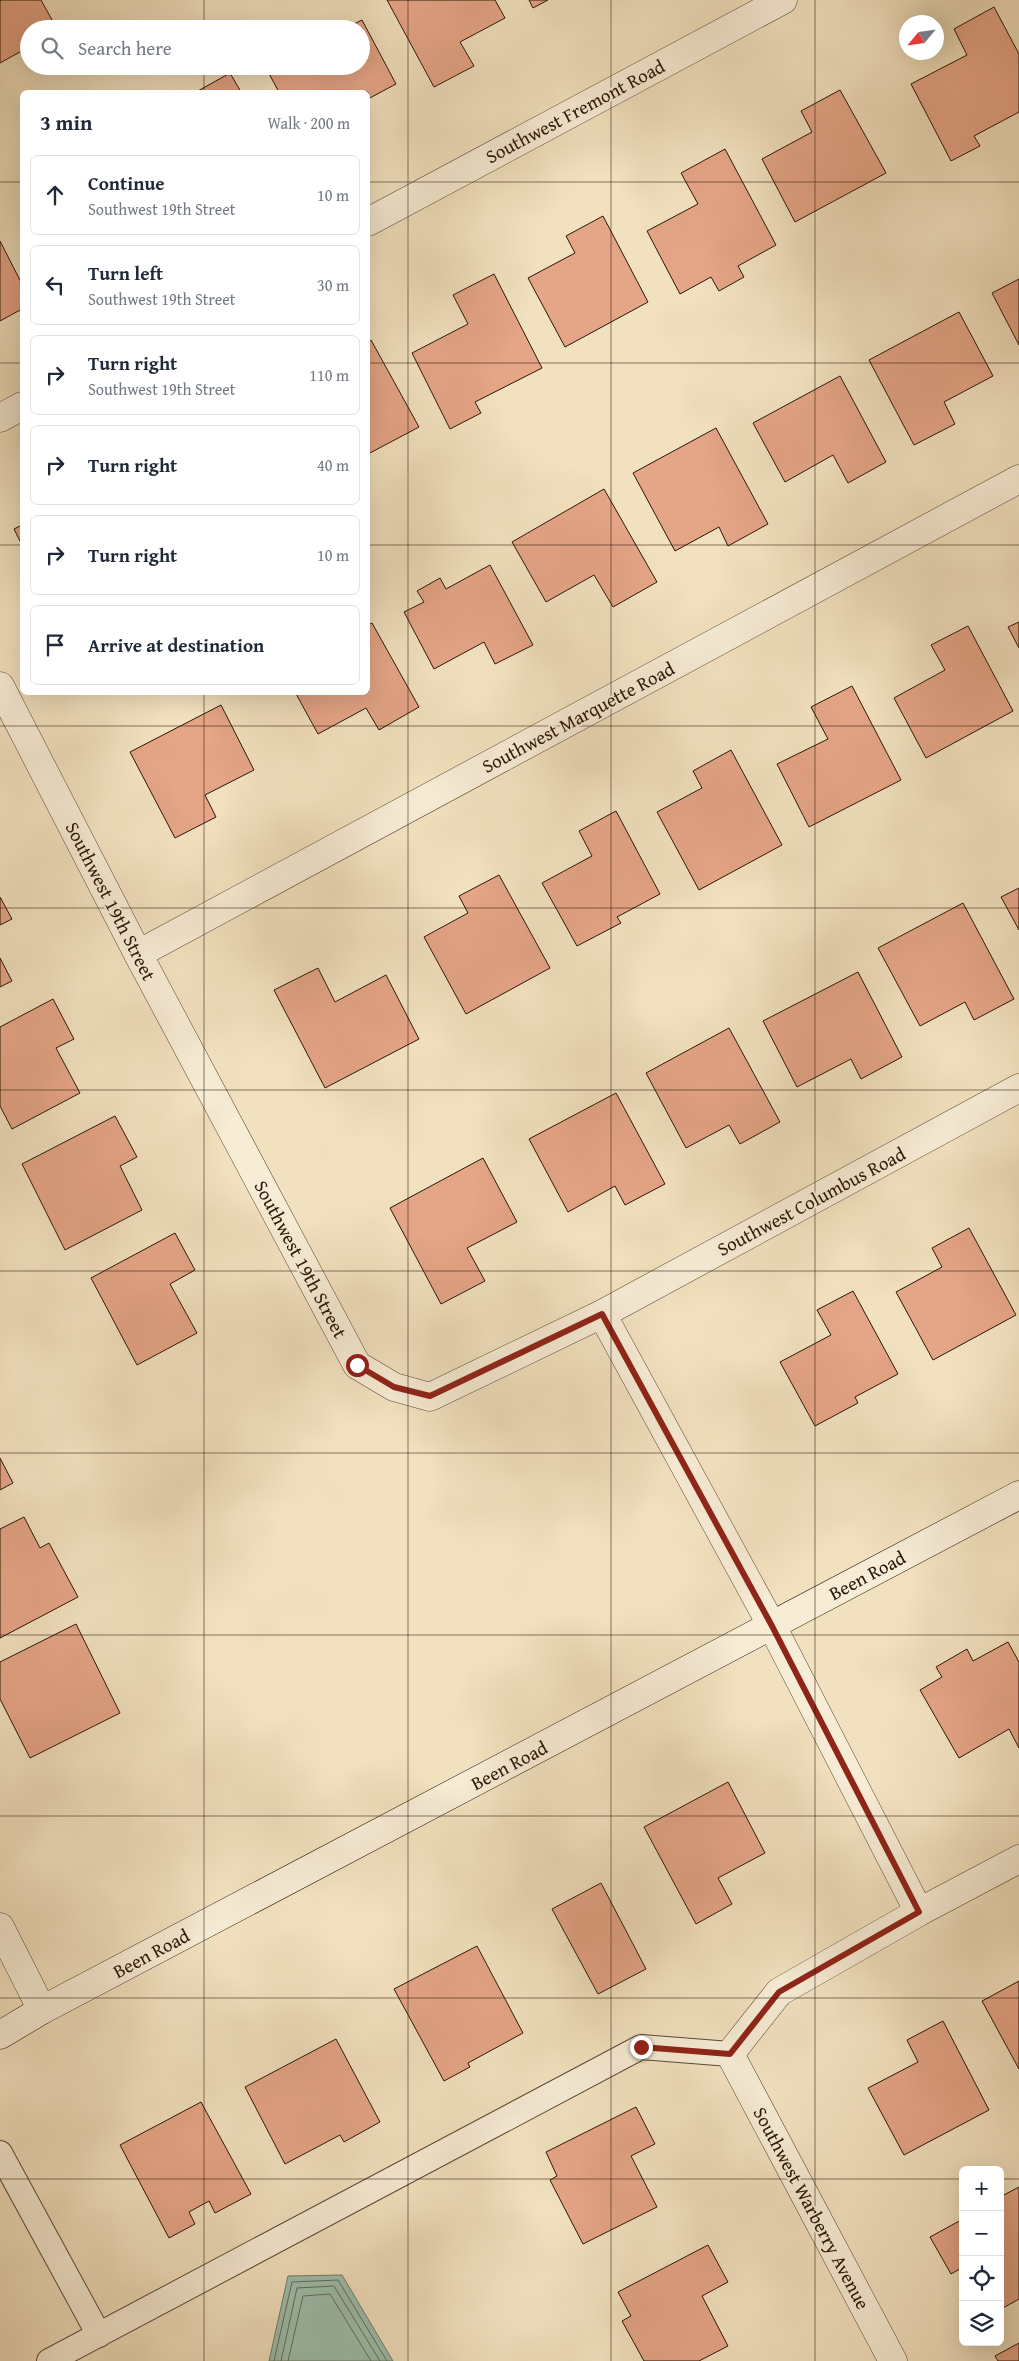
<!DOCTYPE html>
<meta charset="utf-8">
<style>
:root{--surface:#fff;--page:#f2f2f3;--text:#1f2937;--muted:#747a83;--line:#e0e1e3}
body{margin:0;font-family:"Gentium Book Plus",serif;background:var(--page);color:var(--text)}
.controls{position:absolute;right:15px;bottom:15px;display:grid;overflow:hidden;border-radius:8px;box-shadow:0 5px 20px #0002}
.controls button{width:45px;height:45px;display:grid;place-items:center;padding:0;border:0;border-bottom:1px solid var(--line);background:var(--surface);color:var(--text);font:25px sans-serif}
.compass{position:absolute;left:899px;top:15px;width:45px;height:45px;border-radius:50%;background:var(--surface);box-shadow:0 5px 20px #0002;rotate:241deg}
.stop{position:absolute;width:15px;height:15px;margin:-11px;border:4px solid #8f2418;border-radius:50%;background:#fff}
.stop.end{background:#8f2418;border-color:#fff;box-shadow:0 1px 5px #0008}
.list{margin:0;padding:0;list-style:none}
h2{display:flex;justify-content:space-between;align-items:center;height:65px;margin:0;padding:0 20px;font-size:21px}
h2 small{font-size:16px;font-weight:400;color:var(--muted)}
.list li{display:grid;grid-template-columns:32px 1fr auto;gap:15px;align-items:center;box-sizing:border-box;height:80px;margin:0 10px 10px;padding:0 10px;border:1px solid var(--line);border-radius:8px}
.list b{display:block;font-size:19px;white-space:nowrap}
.list p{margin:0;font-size:16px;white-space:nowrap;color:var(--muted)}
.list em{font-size:16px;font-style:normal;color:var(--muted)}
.icon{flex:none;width:28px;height:28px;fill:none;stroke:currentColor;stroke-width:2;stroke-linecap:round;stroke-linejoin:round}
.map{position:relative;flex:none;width:1019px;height:2361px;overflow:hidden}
.search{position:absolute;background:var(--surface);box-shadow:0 5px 20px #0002;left:20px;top:20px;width:350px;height:55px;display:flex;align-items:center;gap:12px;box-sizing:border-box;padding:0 18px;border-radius:28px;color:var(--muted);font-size:19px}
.panel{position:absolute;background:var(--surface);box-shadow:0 5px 20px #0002;left:20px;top:90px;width:350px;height:605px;border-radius:8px}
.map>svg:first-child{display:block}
.water{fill:#9cbeac;stroke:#6e7b6a}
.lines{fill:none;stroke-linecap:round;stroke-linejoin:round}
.shore{stroke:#636a5a;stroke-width:1}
.building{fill:#e5a587;stroke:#2a1607}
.lane-casing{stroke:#5c4935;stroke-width:26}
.street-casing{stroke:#5c4935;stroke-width:29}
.secondary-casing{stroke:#2a1607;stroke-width:29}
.lane{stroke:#f7ecd5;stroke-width:24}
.street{stroke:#f7ecd5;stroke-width:28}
.secondary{stroke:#f7ecd5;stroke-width:28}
.route{stroke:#8f2418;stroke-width:6}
.grid{fill:none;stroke:#2a1607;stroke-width:1;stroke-opacity:0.55}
.labels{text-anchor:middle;stroke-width:4;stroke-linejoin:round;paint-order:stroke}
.street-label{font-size:19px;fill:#2a1607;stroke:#f7ecd5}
</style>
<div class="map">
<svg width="1019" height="2361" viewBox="0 0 1019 2361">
<rect width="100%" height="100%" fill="#f2e1bf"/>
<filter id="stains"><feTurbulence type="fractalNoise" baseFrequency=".004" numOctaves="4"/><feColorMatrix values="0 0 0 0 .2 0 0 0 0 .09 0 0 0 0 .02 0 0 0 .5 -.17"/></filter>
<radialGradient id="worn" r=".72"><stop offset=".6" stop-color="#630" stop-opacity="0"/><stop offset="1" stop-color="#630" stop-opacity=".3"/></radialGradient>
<path class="water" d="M342,2275L393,2361H269L288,2276Z"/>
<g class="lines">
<g class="shore">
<path d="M274,2361L292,2282L338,2280L387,2361"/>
<path d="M281,2361L297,2288L334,2286L380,2361"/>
<path d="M288,2361L303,2296L330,2294L371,2361"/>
</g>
</g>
<g class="building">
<path d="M0,0H41L57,29H29V47L0,63Z"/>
<path d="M387,0H495L505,18L460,42L474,66L434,87Z"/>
<path d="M529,0H548L533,8Z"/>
<path d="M994,7L1019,54V112L974,136L980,146L951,161L911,84L967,55L954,29Z"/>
<path d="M362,20L396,84L368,99V92H279L267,70L275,66H361V29H344Z"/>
<path d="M230,73L241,92H196Z"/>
<path d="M840,90L886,173L795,222L762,159L812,132L801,111Z"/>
<path d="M725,149L776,245L738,266L744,277L719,291L711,277L680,294L647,231L698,204L681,173Z"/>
<path d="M603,216L648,302L565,347L528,278L575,253L566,236Z"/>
<path d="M0,241L22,284V309L0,321Z"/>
<path d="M494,274L542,368L475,402L481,413L450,429L412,353L468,324L453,295Z"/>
<path d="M1019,279V345L992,293Z"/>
<path d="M959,312L993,376L944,402L955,424L914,445L869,360Z"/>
<path d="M371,340L419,427L368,454V342Z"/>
<path d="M840,376L886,462L848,483L833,455L785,482L753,423Z"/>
<path d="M716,428L768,524L728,546L719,527L675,551L633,473Z"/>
<path d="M604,489L657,582L613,607L594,575L546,602L512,542Z"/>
<path d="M22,525V545L14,529Z"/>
<path d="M490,565L533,645L495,664L484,642L434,669L404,612L424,602L417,591L440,578L446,589Z"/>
<path d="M1019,622V648L1008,627Z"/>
<path d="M372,623L419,707L379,730L366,708L318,734L295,692H368V625Z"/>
<path d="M968,626L1013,711L926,758L894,698L945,670L931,645Z"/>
<path d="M852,686L901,780L809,827L777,764L828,739L811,707Z"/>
<path d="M221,705L254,770L205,795L216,817L175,838L130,752Z"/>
<path d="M731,750L782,845L699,890L657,812L702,788L693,771Z"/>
<path d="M616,811L660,894L617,917L621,923L577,946L542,883L592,856L579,831Z"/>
<path d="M499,875L550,968L466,1014L424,937L468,913L459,896Z"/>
<path d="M1019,888V930L1001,897Z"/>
<path d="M0,897L12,919L0,925Z"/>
<path d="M963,903L1014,999L974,1020L965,1002L920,1026L878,948Z"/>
<path d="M0,958L12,981L0,987Z"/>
<path d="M318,968L335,1002L386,975L419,1039L325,1088L274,990Z"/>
<path d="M858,972L902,1057L861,1079L851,1059L797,1087L763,1021Z"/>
<path d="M53,999L74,1039L56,1048L80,1093L12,1129L0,1106V1027Z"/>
<path d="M729,1028L780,1122L740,1144L729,1125L686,1148L646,1073Z"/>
<path d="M616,1093L665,1184L625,1205L615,1186L568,1212L529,1139Z"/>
<path d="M115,1116L137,1157L120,1166L142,1210L65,1250L22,1164Z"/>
<path d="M483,1158L517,1222L467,1248L485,1281L441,1304L390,1208Z"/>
<path d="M969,1228L1016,1315L933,1360L896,1292L942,1267L932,1248Z"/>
<path d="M175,1233L195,1270L170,1284L197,1333L137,1365L91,1278Z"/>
<path d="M853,1291L898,1374L855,1397L858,1403L815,1426L780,1362L831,1335L817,1310Z"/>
<path d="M0,1458L13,1483L0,1490Z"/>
<path d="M24,1517L40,1548L49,1543L78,1597L0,1638V1529Z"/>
<path d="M76,1624L120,1713L30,1758L0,1699V1662Z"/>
<path d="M1008,1642L1019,1662V1748L1009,1729L959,1758L920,1690L942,1677L936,1667L967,1649L973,1661Z"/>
<path d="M728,1782L765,1853L718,1878L732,1904L696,1924L644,1827Z"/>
<path d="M601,1883L646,1969L598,1994L552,1909Z"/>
<path d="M477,1946L523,2033L468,2063L470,2067L444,2081L394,1989Z"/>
<path d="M1019,1981V2069L982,2001Z"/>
<path d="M943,2021L989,2110L904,2155L868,2088L918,2062L907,2040Z"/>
<path d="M336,2039L380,2122L344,2142L340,2135L285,2164L245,2087Z"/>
<path d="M201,2102L251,2194L215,2213L209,2201L189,2212L195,2224L169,2238L120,2145Z"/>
<path d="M636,2107L655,2144L631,2156L657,2207L583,2244L550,2180L557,2176L546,2152Z"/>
<path d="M1019,2187V2299L1003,2308L1000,2303V2197Z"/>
<path d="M963,2219V2267L951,2274L930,2237Z"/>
<path d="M708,2245L728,2282L702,2296L728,2346L699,2361H644L622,2321L631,2316L618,2292Z"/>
<path d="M1019,2343V2361H998L995,2356Z"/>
</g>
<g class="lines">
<g class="lane-casing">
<g id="lane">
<path d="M0,2153L99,2335"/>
<path d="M49,2361L641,2047L730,2054"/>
</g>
</g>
<g class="street-casing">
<g id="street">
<path d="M368,222L783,0"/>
<path d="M0,418L22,406"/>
<path d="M0,686L138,954L357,1365L394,1387L430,1397L602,1314L1019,1088"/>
<path d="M138,954L1019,479"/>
<path d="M602,1314L772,1626L919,1912"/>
<path d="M0,1927L42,2010"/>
<path d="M893,2361L730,2054L779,1992L919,1912L1019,1859"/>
</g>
</g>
<g class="secondary-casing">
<path id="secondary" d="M0,2035L42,2010L1019,1495"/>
</g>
<use href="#lane" class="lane"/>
<use href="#street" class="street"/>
<use href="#secondary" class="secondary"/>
</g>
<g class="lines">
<path class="route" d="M357,1365L394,1387L430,1396L602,1314L772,1626L919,1912L779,1992L730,2054L641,2047"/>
</g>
<path class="grid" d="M204,0V29M408,0V2361M611,0V2361M815,0V2361M204,66V92M0,182H22M368,182H1019M0,363H22M368,363H1019M0,545H22M368,545H1019M204,692V2361M0,726H1019M0,908H1019M0,1090H1019M0,1271H1019M0,1453H1019M0,1635H1019M0,1816H1019M0,1998H1019M0,2179H963M1000,2179H1019"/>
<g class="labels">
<g class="street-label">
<text transform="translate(575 111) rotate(-28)" y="7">Southwest Fremont Road</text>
<text transform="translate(578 717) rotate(-28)" y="7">Southwest Marquette Road</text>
<text transform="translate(111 901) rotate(63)" y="7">Southwest 19th Street</text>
<text transform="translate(811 1201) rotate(-28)" y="7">Southwest Columbus Road</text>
<text transform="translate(301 1259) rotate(62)" y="7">Southwest 19th Street</text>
<text transform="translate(867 1575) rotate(-28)" y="7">Been Road</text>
<text transform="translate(509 1765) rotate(-28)" y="7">Been Road</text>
<text transform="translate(151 1953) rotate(-28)" y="7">Been Road</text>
<text transform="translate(812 2208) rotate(62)" y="7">Southwest Warberry Avenue</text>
</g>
</g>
<rect width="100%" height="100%" filter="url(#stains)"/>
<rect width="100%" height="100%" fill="url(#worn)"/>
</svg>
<div class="controls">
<button>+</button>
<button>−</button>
<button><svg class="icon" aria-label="locate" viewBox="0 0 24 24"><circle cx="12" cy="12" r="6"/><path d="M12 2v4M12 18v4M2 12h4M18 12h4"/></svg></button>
<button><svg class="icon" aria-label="layers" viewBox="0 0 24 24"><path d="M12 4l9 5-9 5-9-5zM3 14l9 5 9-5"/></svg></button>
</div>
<svg class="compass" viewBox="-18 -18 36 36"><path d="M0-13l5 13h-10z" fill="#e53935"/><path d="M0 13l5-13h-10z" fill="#747a83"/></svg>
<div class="stop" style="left:357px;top:1365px"></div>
<div class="stop end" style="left:641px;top:2047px"></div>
<div class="search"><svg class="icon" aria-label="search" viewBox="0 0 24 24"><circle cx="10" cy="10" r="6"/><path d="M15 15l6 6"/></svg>Search here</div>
<section class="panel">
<h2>3 min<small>Walk · 200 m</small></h2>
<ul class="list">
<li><svg class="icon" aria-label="ahead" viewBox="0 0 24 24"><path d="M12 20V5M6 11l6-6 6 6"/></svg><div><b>Continue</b><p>Southwest 19th Street</p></div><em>10 m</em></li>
<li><svg class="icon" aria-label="left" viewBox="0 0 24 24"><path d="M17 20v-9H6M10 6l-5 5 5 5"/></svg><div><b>Turn left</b><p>Southwest 19th Street</p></div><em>30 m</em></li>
<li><svg class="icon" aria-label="right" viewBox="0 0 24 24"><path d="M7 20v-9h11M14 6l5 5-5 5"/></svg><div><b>Turn right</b><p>Southwest 19th Street</p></div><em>110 m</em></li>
<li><svg class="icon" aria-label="right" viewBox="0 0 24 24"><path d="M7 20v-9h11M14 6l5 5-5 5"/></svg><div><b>Turn right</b></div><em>40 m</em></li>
<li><svg class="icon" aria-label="right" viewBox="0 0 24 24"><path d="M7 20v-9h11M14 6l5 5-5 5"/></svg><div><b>Turn right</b></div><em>10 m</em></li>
<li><svg class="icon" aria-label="arrive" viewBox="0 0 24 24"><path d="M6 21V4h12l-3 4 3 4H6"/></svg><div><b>Arrive at destination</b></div></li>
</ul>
</section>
</div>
